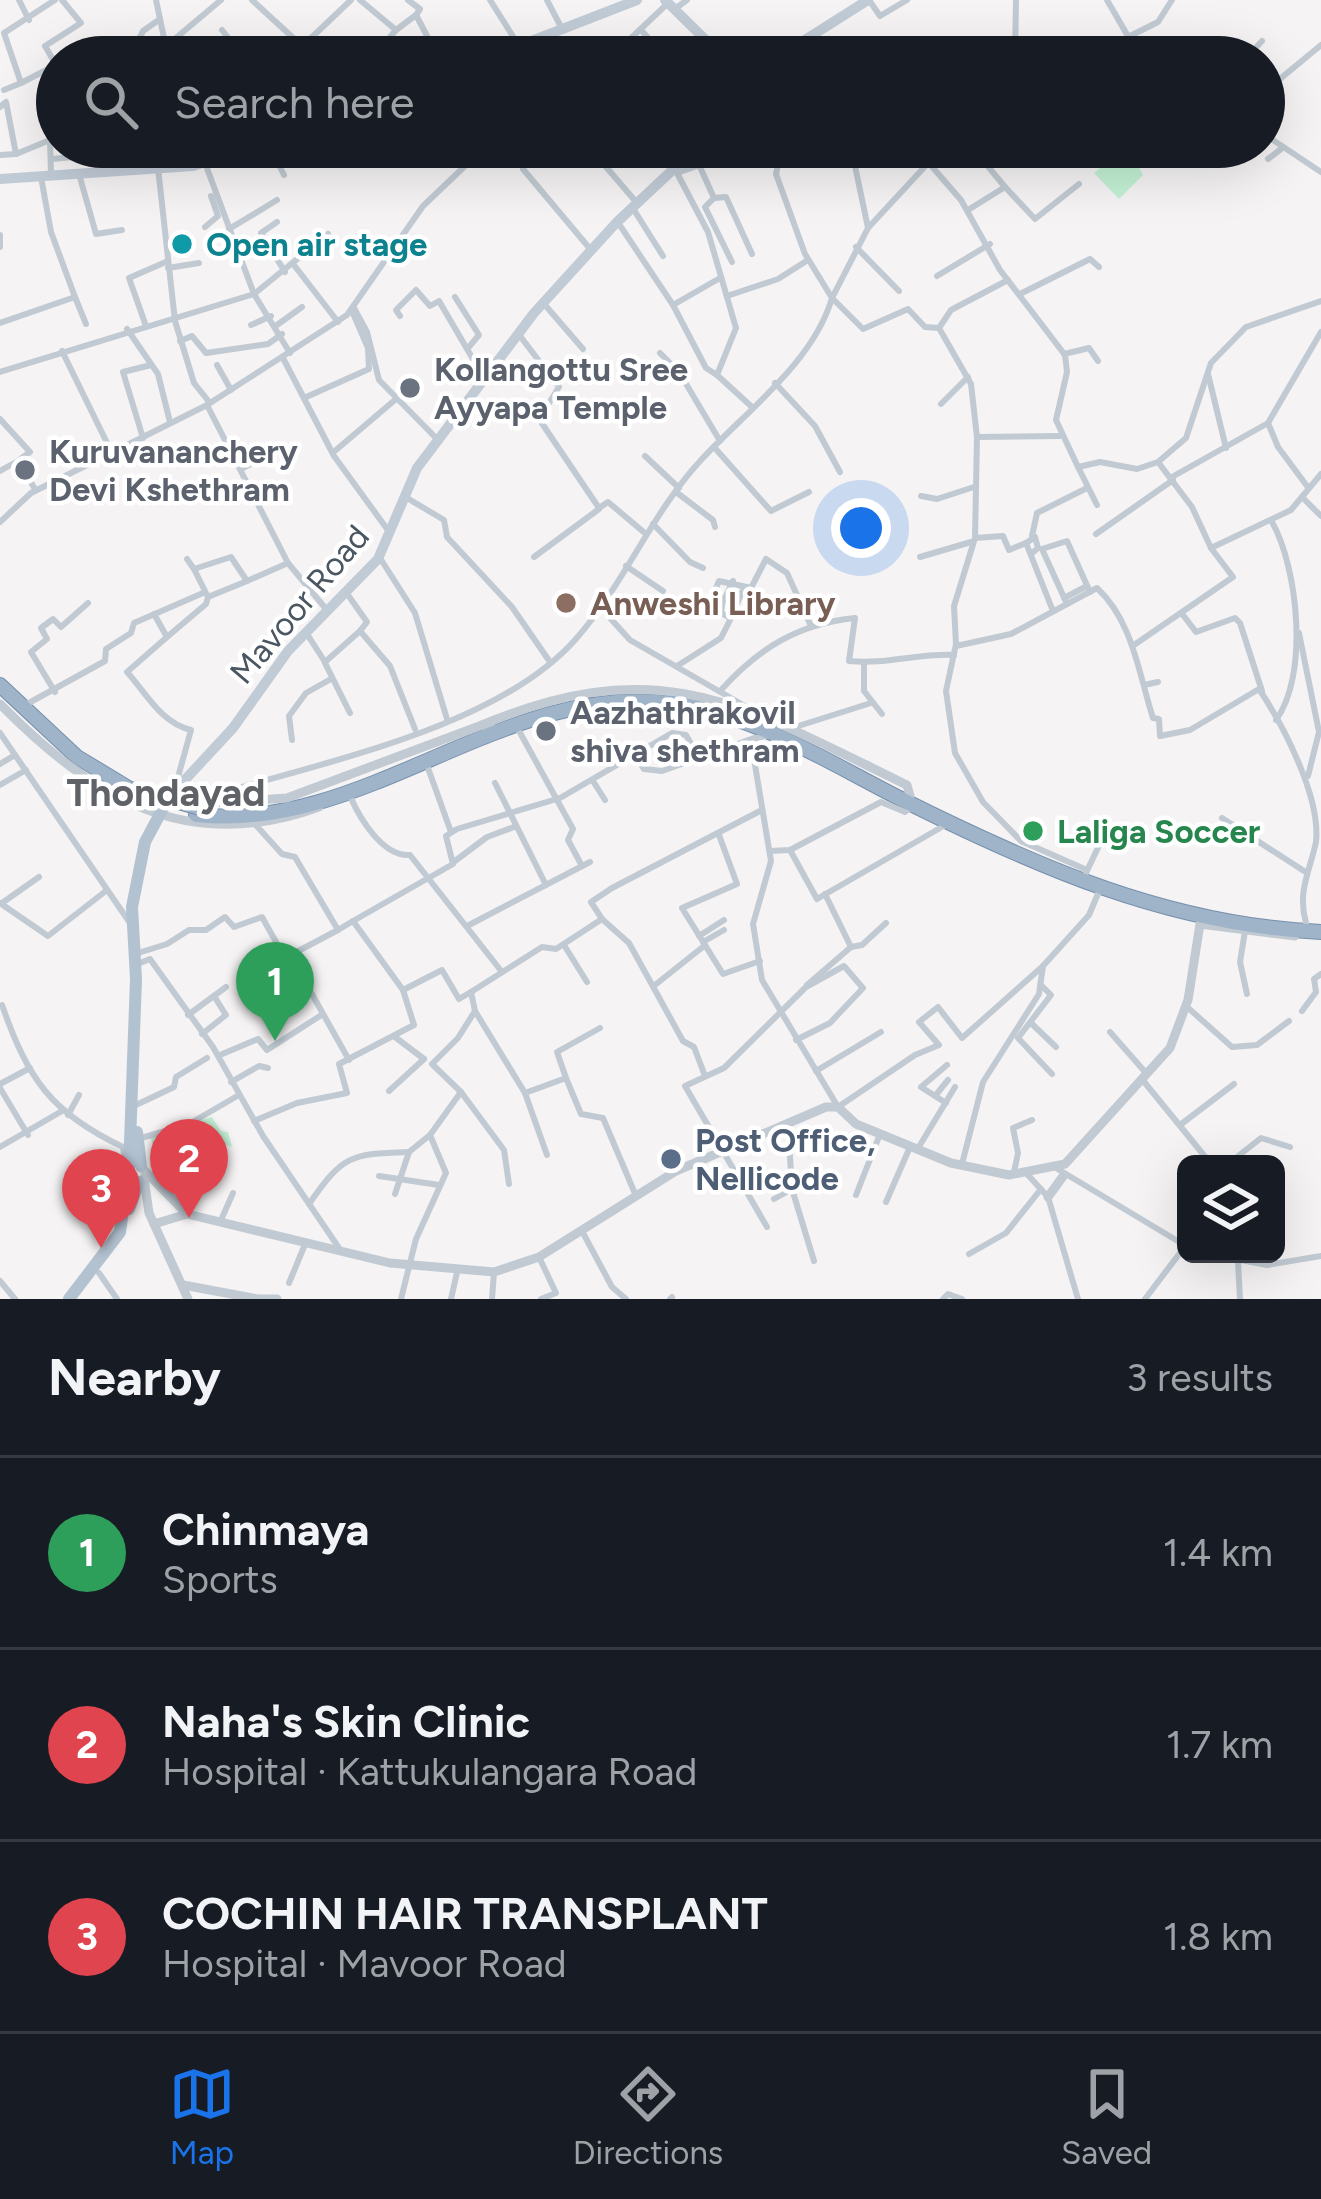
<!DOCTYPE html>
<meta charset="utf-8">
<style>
:root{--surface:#171b24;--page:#20242c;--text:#f1f3f6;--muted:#9ea1a6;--line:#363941;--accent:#1a73e8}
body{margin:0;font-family:Figtree,sans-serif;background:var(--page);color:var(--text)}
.controls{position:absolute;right:36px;bottom:36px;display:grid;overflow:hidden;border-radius:18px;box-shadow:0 12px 48px #0002}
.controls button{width:108px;height:108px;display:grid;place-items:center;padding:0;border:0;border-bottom:3px solid var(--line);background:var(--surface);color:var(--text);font:60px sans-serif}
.you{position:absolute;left:861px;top:528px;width:42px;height:42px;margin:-30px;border:9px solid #fff;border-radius:50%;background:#1a73e8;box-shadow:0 0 0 18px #1a73e833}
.badge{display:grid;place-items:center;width:78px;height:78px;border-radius:50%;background:var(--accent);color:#fff;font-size:39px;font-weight:700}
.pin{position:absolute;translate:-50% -99px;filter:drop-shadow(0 3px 6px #0008)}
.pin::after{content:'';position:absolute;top:63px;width:42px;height:36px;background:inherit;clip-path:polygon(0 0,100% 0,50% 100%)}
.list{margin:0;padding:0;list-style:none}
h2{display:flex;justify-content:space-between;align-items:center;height:156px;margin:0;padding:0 48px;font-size:51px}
h2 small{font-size:39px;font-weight:400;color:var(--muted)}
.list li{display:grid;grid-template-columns:78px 1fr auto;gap:36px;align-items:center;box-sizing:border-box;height:192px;padding:0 48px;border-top:3px solid var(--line)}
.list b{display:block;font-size:45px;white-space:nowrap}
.list p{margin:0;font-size:39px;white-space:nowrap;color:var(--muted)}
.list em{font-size:39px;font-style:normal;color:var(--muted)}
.icon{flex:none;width:66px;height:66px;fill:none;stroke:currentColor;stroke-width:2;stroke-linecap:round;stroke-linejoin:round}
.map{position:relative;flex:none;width:1321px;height:1299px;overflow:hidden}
.search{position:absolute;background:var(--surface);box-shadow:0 12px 48px #0002;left:36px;right:36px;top:36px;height:132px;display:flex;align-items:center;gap:30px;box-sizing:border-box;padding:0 42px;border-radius:66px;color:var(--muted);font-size:45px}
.sheet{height:732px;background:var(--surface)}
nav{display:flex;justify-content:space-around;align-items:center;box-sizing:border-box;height:168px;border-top:3px solid var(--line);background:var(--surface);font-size:33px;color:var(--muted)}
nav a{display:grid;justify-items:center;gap:6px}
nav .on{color:var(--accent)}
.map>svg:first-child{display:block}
.green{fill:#c3f1d5}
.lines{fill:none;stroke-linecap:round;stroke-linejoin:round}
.trunk-casing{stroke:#7690ad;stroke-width:16}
.minor{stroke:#c1cad2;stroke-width:6}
.tertiary{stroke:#c1cad2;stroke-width:9}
.secondary{stroke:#c1cbd6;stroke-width:10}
.primary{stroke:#b3c2d1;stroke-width:12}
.trunk{stroke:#9fb4c9;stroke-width:14}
.trunk-bridge-casing{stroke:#7690ad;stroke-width:16;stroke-linecap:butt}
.trunk-bridge{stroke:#9fb4c9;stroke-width:14}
.culture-dot{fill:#0f9aa8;stroke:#fff;stroke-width:4.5}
.worship-dot{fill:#6b7280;stroke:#fff;stroke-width:4.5}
.education-dot{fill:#8d6e63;stroke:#fff;stroke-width:4.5}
.leisure-dot{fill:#2e9e5b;stroke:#fff;stroke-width:4.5}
.service-dot{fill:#5c6f8a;stroke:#fff;stroke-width:4.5}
.labels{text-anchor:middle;stroke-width:9;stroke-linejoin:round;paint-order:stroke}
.culture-label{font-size:33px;font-weight:bold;fill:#0d838f;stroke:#fff;text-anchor:start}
.worship-label{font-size:33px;font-weight:bold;fill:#5b616d;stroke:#fff;text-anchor:start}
.education-label{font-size:33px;font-weight:bold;fill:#785e54;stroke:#fff;text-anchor:start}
.street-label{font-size:33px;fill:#4a5661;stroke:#fff}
.leisure-label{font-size:33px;font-weight:bold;fill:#27864d;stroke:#fff;text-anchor:start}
.service-label{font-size:33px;font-weight:bold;fill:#4e5e75;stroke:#fff;text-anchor:start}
.quarter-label{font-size:39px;font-weight:bold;fill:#5f6368;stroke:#fff}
</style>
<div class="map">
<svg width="1321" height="1299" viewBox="0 0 1321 1299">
<rect width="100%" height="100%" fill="#f5f3f3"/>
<g class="green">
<path d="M1120,152L1135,159L1143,175L1119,199L1094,173Z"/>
<path d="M212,1117L221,1131L228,1132L232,1147L212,1141L162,1172L150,1136Z"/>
</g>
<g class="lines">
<g class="trunk-casing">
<g id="trunk">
<path d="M0,685L77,757L130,789"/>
<path d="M196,815C366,834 504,679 676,704C757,716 828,762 901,799C1035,866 1168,925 1321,932"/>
</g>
</g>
<g class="minor">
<path d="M19,0L29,20"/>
<path d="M156,0L168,57"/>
<path d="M252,0L314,57"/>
<path d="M360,0L396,30L416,15L438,57"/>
<path d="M408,0L420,9L416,15"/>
<path d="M490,0L519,46"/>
<path d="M547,0L561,27"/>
<path d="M869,0L880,16L907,0"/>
<path d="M1107,0L1140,57"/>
<path d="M676,8L687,0"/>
<path d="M222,30L243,57"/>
<path d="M642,31L656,47"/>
<path d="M1128,37L1158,22L1172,0"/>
<path d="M386,42L396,30"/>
<path d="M164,48L221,0"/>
<path d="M129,49L132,54L143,31L160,19"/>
<path d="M291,57L351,0"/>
<path d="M611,57L666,5"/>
<path d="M1015,57L1016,0"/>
<path d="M1247,57L1262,41"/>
<path d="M21,83L56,65L45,46L81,23L62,0"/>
<path d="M4,90L21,83L4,33L55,0"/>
<path d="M1264,92L1321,45"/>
<path d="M0,107L6,102L16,154L50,140L51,173"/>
<path d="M1264,134L1321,172"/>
<path d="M199,147L254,294L290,353"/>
<path d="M270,147L284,175"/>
<path d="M589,147L637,203"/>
<path d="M667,147L674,167"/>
<path d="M751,147L677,173L708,232L736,328L717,375L752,407"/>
<path d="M836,147L839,163"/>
<path d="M851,147L868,228"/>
<path d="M915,147L961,200L1000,270L1065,355L1067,372L1056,420L1078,467L1100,462L1137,469L1158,462L1192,507L1211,548L1291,510L1321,474"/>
<path d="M943,147L868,228L832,298L863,329L908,309L925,327L939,328L971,384L977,437L975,538L954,606L956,644L946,691L955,753L983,802L1021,841L1087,870"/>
<path d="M972,147L1005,187"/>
<path d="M0,155L16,154"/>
<path d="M52,159L136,151"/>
<path d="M1268,159L1281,149"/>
<path d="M700,167L714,198L726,197L752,254"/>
<path d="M158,168L175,321L194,383L210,403"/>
<path d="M136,169V151L180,147"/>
<path d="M523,169L591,250"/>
<path d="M79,174L96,234L122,230"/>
<path d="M714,198L705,207L732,262"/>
<path d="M634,210L663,256"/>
<path d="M968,210L1005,187L1035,219L1079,184"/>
<path d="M277,222L261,233L285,272"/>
<path d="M619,224L673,305L720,278"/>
<path d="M205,227L218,216L211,196"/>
<path d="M229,229L277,200"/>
<path d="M0,235V247"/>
<path d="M856,247L899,291"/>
<path d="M294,265L338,322"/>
<path d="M168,268L199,263"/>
<path d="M937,276L990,244"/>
<path d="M1020,294L1090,259L1099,267"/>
<path d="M730,295L778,279L808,260"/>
<path d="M75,297L86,324"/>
<path d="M455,297L479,335L468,348"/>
<path d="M545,305L583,349"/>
<path d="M673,305L706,368L717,375"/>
<path d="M354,308L367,332L379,380L437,439"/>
<path d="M400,316L396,310L416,290L430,306L439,301L484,378"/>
<path d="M0,323L75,297L51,232L41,177"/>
<path d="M251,325L271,316"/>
<path d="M277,325L302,307"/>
<path d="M146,326L129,278L168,261"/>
<path d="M939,328L951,310L1008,280"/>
<path d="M127,329L158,374L170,422"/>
<path d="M520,336L559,387L539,419L599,508L608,502L646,534"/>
<path d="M180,341L192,336L206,353L268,344L282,334"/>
<path d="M62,351L112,453"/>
<path d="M660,353L679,372L720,441"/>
<path d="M1064,354L1089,348L1098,361"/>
<path d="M283,358L334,456L390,533"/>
<path d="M217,365L231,390"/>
<path d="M0,372L254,294L328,234"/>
<path d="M1208,374L1226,448"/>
<path d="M775,383L815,426L840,472"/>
<path d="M304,398L369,369L368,348L352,311"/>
<path d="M941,404L968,377"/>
<path d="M207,405L288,563"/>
<path d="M0,419L30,452L18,461L35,489"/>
<path d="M1268,423L1278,447L1307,486"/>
<path d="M977,437L1060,436"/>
<path d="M143,438L123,372L151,365"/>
<path d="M714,447L771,511L809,492"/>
<path d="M336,450L396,399"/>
<path d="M645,456L679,488"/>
<path d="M1158,462L1186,438L1211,363L1246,327L1321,301"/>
<path d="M1078,467L1097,505"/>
<path d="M241,469L258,460"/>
<path d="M0,471L18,461"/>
<path d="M1172,477L1268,423L1321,332"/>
<path d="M676,492L713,520L715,527"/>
<path d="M921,496L937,499L974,487"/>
<path d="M407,498L444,520L447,537L512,607L550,662"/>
<path d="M1304,499L1321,516"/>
<path d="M0,522L31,493L207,405L347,315L423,206L485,147"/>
<path d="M1272,522C1298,568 1309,675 1276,720"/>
<path d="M653,524L690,562L703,568"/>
<path d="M1096,534L1173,480"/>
<path d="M1032,536L1037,513L1087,488"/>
<path d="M975,538L1003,536L1009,550L1026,543L1053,611"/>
<path d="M1026,543L1035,537L1038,548L1031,554"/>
<path d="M534,557L599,509"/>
<path d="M920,557L971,542"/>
<path d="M380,558L415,613L447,719"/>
<path d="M187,559L194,569L231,557L247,581L288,563L326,609"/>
<path d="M626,566L663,591"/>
<path d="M194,569L208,597L247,581"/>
<path d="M751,588L742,592L731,618L721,613L722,604L711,600L719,581L751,588L766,559L787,573L811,626"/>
<path d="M348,595L367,622L360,631L390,666L415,729"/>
<path d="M1064,598L1087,586"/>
<path d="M722,604L733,581"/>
<path d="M1067,604L1042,549L1067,541L1090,592"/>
<path d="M600,607L630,640L750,709"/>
<path d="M154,614L167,637L127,672C147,694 161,723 191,730L175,788"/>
<path d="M1183,615L1196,632L1235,618L1240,623L1262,691"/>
<path d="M1299,633L1319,732L1308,776"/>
<path d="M307,634L325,662L360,631"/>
<path d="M167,637L206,604L208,597"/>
<path d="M1134,645L1233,577L1211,548"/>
<path d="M956,646L1011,634L1097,588C1133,621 1139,675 1153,718L1159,719L1160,736L1190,730L1259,689C1283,725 1321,797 1316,842C1310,871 1297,891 1306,923"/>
<path d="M325,663L350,713"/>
<path d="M864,663V691L882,714"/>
<path d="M677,666L721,638L731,618"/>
<path d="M1144,685L1158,682"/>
<path d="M722,689C759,648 798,624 855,618L849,661C885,665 919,653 954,655"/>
<path d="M55,692L31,652L47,639L41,628L53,619L61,627L88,603"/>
<path d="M27,704L105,661L106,649L131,633L134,623L203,593"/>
<path d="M792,728L871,703"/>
<path d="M518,729L573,829L568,840L582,866"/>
<path d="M0,733L130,923"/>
<path d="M766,736L756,738L753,753L771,861L753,924L762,980L838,1107L915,1055L939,1045L919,1022L938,1007L962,1038L1043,966"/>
<path d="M292,740L289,716L306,693L331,679"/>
<path d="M634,754L644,769L662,771L754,738"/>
<path d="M0,764L15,755"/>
<path d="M428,768L451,832"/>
<path d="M593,781L605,800"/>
<path d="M495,783L546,885"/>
<path d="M0,785L26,770"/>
<path d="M350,796C360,819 383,857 410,855L502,972"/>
<path d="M191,802C307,765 493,732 575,640C624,585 651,514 701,460C745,412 813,363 832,298L805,254L776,174L782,147"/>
<path d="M1222,818L1304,871"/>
<path d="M719,835L737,884L682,908L723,974L760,961"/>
<path d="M790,850L817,899L947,824"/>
<path d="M770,851L790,850L881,802L905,812L914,805"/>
<path d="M455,861L487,837L514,827"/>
<path d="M1086,873L1104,835"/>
<path d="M825,894L851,947L862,945L886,923"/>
<path d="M0,903L48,936L107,890"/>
<path d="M2,903L39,877"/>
<path d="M602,919L629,943L683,1041L694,1047L705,1076"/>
<path d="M353,921L453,864L446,836L457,829L560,798L672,733L686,735L698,756"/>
<path d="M469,925L590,862"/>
<path d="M338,930L353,921L403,990L442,970L459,999L471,992L475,1011L458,1038L432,1064L461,1092"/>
<path d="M1245,931L1240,962L1247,994"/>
<path d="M699,936L724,920"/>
<path d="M703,942L724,930"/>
<path d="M564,945L587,982"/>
<path d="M138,953L167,944L189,930H206L225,917L234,927L262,917L285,958L338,930L295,857L282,854L254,823"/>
<path d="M290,955L349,1060"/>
<path d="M140,963L150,959L213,1047L263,1136L339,1248"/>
<path d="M655,985L704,946"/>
<path d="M807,985L851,947"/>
<path d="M1042,986L1051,995L1018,1038L1052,1074"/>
<path d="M471,992L542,947L556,949L602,919L591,902L612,888L760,811"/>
<path d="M2,1005C28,1079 51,1113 123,1147L124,1154"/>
<path d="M1186,1006L1232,1047L1257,1045L1289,1021"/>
<path d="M475,1011L525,1093L566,1078L581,1114L603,1118L636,1196"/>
<path d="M1302,1011L1316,992L1314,979L1321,974"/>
<path d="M188,1015L226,987"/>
<path d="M1031,1023L1056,1047"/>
<path d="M1110,1032L1146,1073"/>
<path d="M202,1034L226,1015L214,996"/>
<path d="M395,1037L424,1059"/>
<path d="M220,1055L258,1039L267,1050L323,1014"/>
<path d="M816,1071L881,1032"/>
<path d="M566,1078L557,1052L600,1028"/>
<path d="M1141,1078L1211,1164"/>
<path d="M231,1082L259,1066L268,1068"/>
<path d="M0,1084L30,1068"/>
<path d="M0,1088L28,1135"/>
<path d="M389,1091L424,1059"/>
<path d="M525,1093L547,1155"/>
<path d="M935,1096L948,1080"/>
<path d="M946,1103L921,1087L947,1065"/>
<path d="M136,1105L174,1087L176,1077L207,1058"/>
<path d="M68,1115L79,1095"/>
<path d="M254,1121L297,1103L347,1093L339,1064L414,1025L403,990"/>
<path d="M1180,1125L1234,1084"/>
<path d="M138,1139L189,1124L239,1095"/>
<path d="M0,1147L62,1111"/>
<path d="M917,1150L955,1087"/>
<path d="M962,1164L983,1082L1039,994L1043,966L1089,915L1100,889"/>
<path d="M1228,1164L1261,1138L1290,1147"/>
<path d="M1056,1168L1186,1246"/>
<path d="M1014,1172L1018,1153L1013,1128L1032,1120"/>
<path d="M1028,1175L1048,1197L1078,1299"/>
<path d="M379,1176L439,1185"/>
<path d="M792,1189L814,1261"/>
<path d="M165,1191L186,1180L201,1183"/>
<path d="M395,1194L409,1152L430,1135L461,1092L504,1150L509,1184"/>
<path d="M856,1195L880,1134"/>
<path d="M774,1199L792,1189L788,1125"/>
<path d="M886,1202L910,1147"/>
<path d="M309,1204C343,1155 350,1154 409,1152"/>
<path d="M221,1220L233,1193"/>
<path d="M767,1227L685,1086L724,1068L806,987L844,966L863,988L830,1023L796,1040"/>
<path d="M582,1231L612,1287L626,1299"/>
<path d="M969,1254L1006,1233L1041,1189"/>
<path d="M1210,1254L1267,1265L1321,1256"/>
<path d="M539,1257L556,1293L541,1299"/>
<path d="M1238,1262L1240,1299"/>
<path d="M99,1273L117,1299"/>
<path d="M0,1281L15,1299"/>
<path d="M289,1283L306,1242"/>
<path d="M401,1299L416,1239L446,1173L430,1135"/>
<path d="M451,1299L458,1268"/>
<path d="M492,1299L494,1272"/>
<path d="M670,1299L672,1297"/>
<path d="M943,1299L948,1294L962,1299"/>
<path d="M1145,1299L1186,1245"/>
</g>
<g class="tertiary">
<path d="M0,704C91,796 185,856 319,807"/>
<path d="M482,725C662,649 746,707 907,785L910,796"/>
<path d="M197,804L287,798L482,725L491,727"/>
<path d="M144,1170L187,1214L390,1263L494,1272L539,1257L676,1171L826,1107H838L856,1124L951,1163L1009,1175L1065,1164L1170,1048L1188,1000L1200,924L1295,936"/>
<path d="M144,1178L149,1213L188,1299"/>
<path d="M1048,1197L1064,1175"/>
<path d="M154,1224L187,1214"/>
<path d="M183,1285L258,1299"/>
<path d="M260,1299H277"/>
</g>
<g class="secondary">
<path d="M665,0L723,57"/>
<path d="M490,57L637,0"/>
<path d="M778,57L868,0"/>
<path d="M0,179L193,166L252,147"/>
<path d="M169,797L233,728L288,651L378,559L417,468L534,313L616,223L697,147"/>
</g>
<g class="primary">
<path d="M137,1132L141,1166"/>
<path d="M129,1169L136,979L132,907L145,842L169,797"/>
<path d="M129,1209L139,1182"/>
<path d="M69,1299L120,1232L128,1176"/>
</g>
<use href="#trunk" class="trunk"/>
<g class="trunk-bridge-casing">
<path id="trunk-bridge" d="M130,789L204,809"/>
</g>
<use href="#trunk-bridge" class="trunk-bridge"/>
</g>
<circle class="culture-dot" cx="182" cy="244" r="12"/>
<g class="worship-dot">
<circle cx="410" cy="388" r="12"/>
<circle cx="25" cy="470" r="12"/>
<circle cx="546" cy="731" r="12"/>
</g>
<circle class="education-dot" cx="566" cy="603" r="12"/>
<circle class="leisure-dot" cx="1033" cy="831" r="12"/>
<circle class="service-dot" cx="671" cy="1159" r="12"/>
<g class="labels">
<g class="culture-label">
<text x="206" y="256">Open air stage</text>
</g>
<g class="worship-label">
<text x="434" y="381">Kollangottu Sree<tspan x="434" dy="38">Ayyapa Temple</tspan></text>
<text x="49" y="463">Kuruvananchery<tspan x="49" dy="38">Devi Kshethram</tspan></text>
<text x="570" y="724">Aazhathrakovil<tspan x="570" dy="38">shiva shethram</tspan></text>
</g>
<g class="education-label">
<text x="590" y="615">Anweshi Library</text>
</g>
<g class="street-label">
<text transform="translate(299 604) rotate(-50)" y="12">Mavoor Road</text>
</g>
<g class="leisure-label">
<text x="1057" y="843">Laliga Soccer</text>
</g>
<g class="service-label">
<text x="695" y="1152">Post Office,<tspan x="695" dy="38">Nellicode</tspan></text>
</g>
<g class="quarter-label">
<text x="166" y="806">Thondayad</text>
</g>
</g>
</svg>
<div class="controls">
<button><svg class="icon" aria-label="layers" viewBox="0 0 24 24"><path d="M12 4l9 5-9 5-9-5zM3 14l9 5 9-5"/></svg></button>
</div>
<div class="you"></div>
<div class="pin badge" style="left:275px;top:1041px;background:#2e9e5b">1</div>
<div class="pin badge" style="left:189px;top:1218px;background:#e0444e">2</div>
<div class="pin badge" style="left:101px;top:1248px;background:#e0444e">3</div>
<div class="search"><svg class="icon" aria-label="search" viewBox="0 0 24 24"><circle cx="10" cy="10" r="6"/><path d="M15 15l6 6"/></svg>Search here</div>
</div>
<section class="sheet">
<h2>Nearby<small>3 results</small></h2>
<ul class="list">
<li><span class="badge" style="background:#2e9e5b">1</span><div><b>Chinmaya</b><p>Sports</p></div><em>1.4 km</em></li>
<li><span class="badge" style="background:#e0444e">2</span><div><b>Naha's Skin Clinic</b><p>Hospital · Kattukulangara Road</p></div><em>1.7 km</em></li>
<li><span class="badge" style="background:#e0444e">3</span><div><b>COCHIN HAIR TRANSPLANT</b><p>Hospital · Mavoor Road</p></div><em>1.8 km</em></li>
</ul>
</section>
<nav>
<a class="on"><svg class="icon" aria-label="map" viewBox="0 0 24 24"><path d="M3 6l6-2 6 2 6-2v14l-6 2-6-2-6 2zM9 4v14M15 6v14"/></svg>Map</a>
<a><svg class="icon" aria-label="directions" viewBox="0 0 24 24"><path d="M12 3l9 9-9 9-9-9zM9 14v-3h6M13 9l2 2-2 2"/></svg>Directions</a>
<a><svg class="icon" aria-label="saved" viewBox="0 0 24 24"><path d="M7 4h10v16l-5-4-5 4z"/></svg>Saved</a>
</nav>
